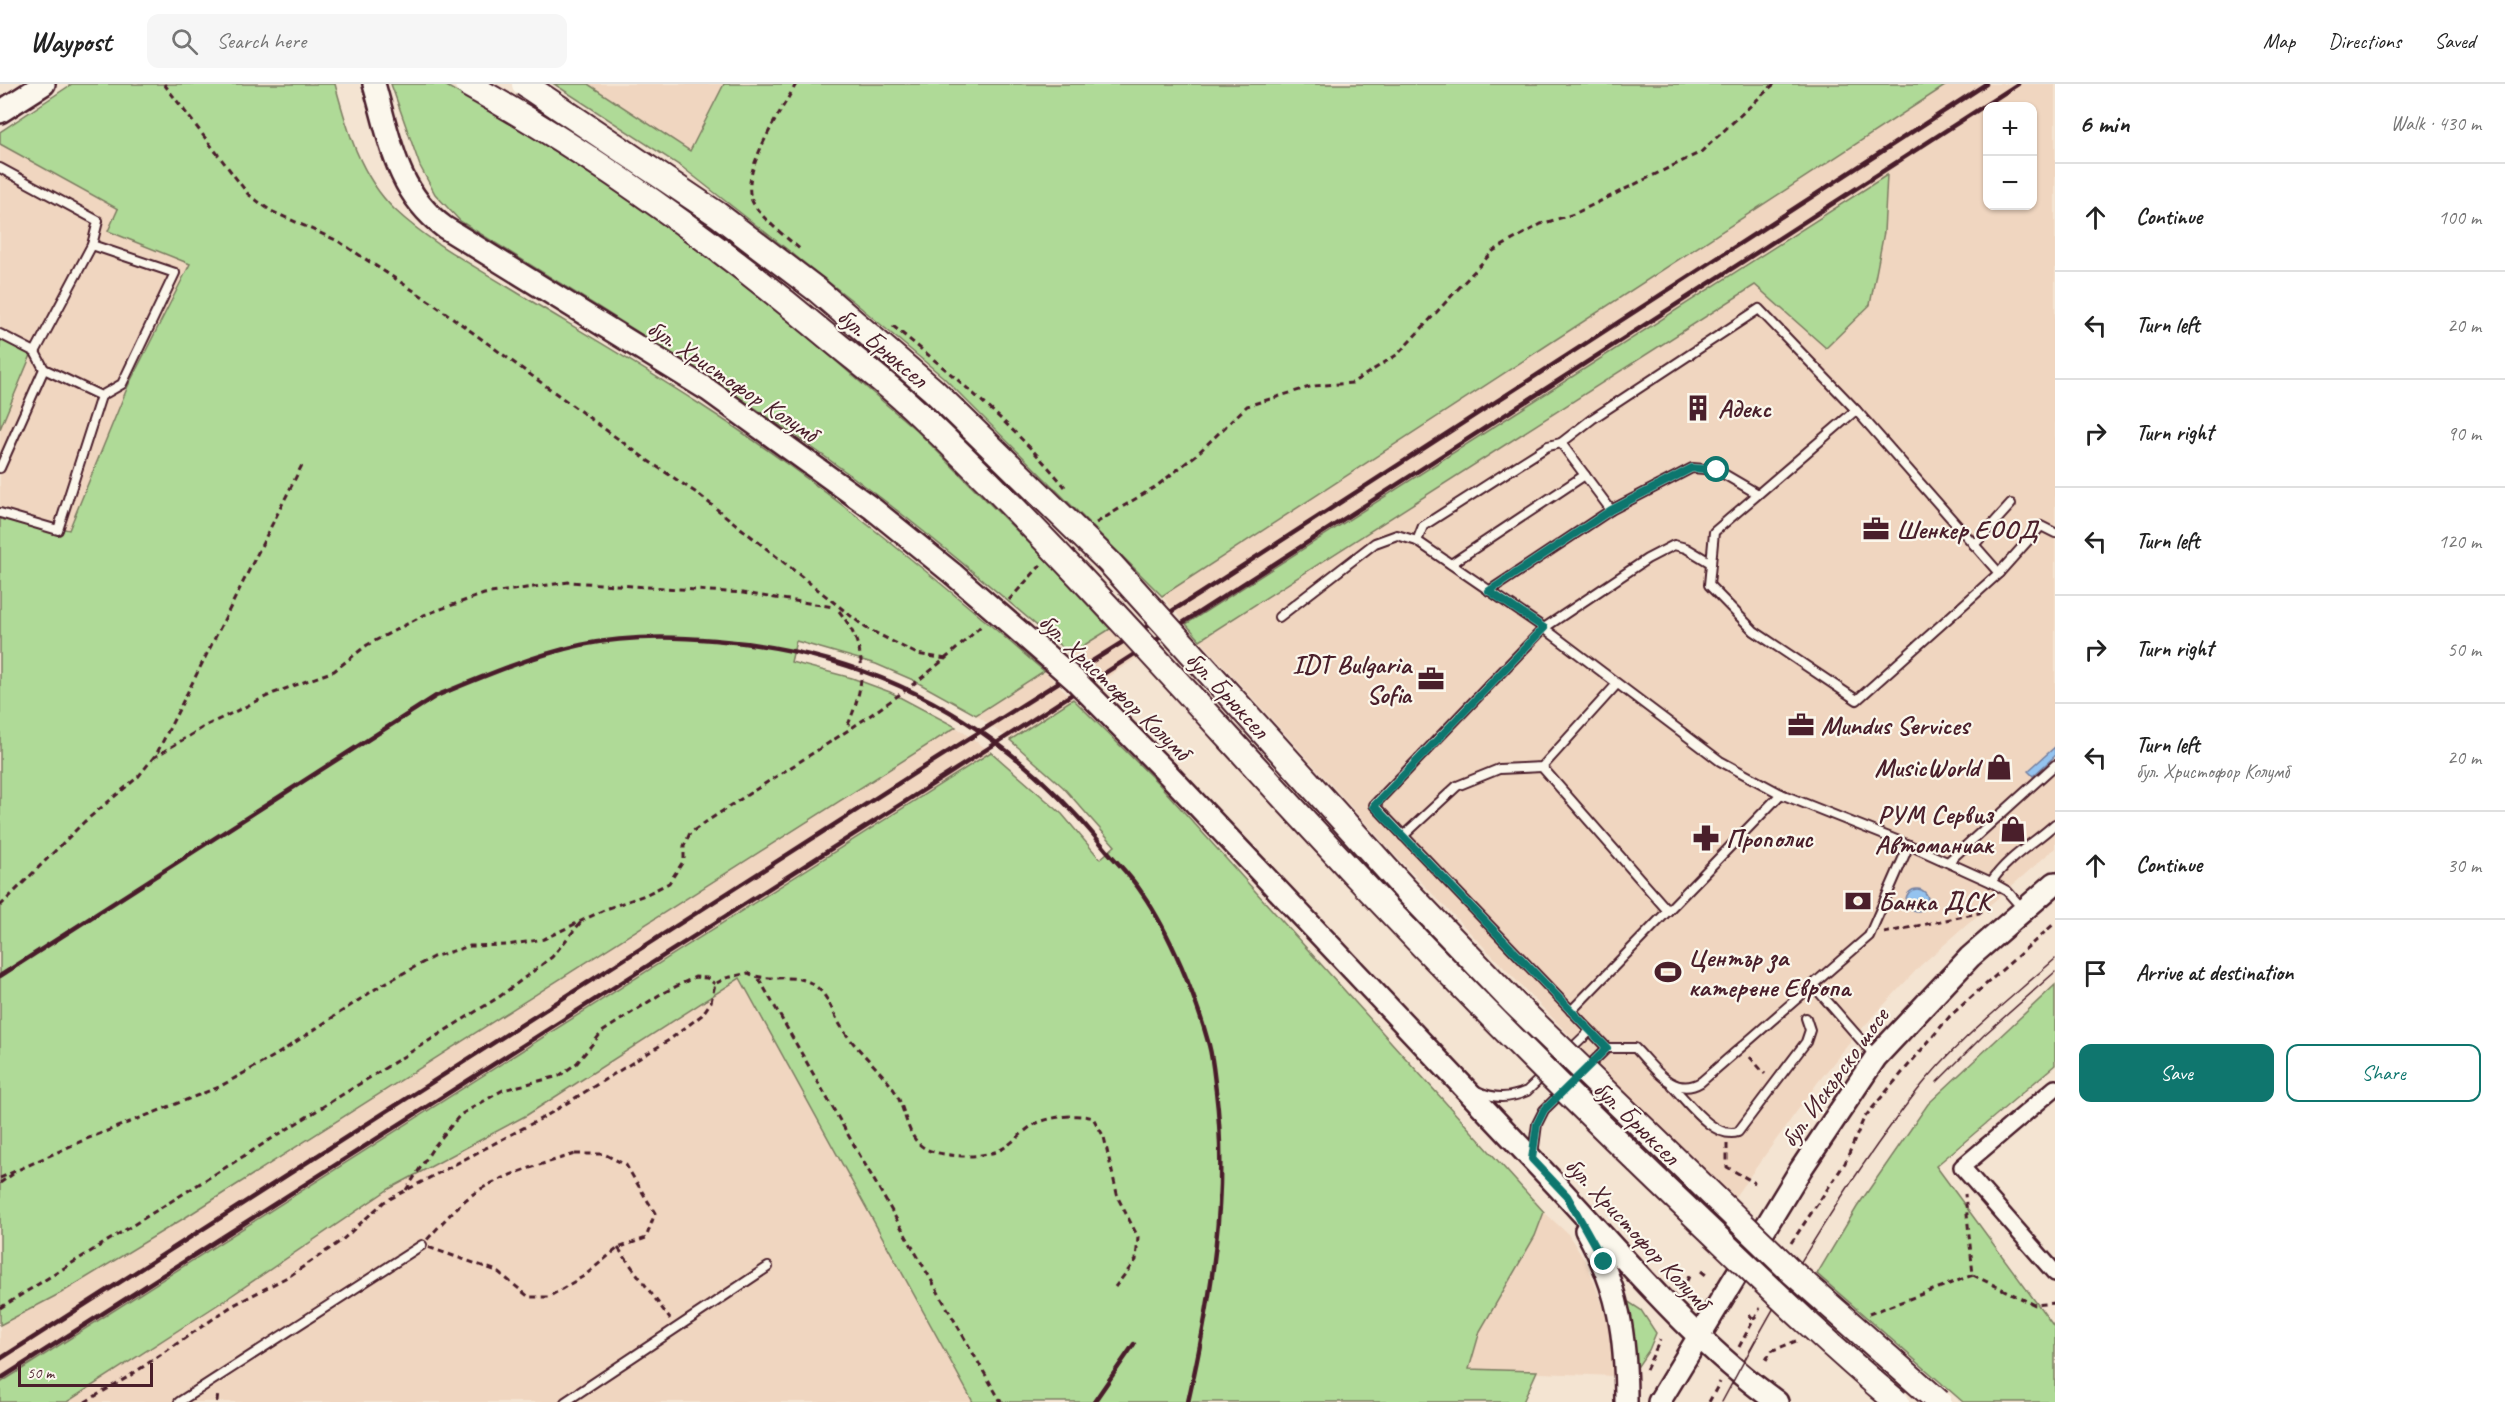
<!DOCTYPE html>
<meta charset="utf-8">
<style>
:root{--surface:#fff;--page:#f6f6f6;--text:#222;--muted:#767676;--line:#e0e0e0;--accent:#0f766e}
body{margin:0;font-family:Caveat,sans-serif;background:var(--page);color:var(--text)}
.controls{position:absolute;right:18px;top:18px;display:grid;overflow:hidden;border-radius:12px;box-shadow:0 2px 4px #0004}
.controls button{width:54px;height:54px;display:grid;place-items:center;padding:0;border:0;border-bottom:2px solid var(--line);background:var(--surface);color:var(--text);font:30px sans-serif}
.scale{position:absolute;left:18px;bottom:15px;width:135px;box-sizing:border-box;padding-left:6px;border:3px solid #4a1f2b;border-top:0;font-size:16px;line-height:21px;white-space:nowrap;color:#4a1f2b;-webkit-text-stroke:4px #fbf7ec;paint-order:stroke}
.stop{position:absolute;width:18px;height:18px;margin:-14px;border:4px solid #0f766e;border-radius:50%;background:#fff}
.stop.end{background:#0f766e;border-color:#fff;box-shadow:0 2px 6px #0008}
.list{margin:0;padding:0;list-style:none}
h2{display:flex;justify-content:space-between;align-items:center;height:78px;margin:0;padding:0 24px;font-size:26px}
h2 small{font-size:20px;font-weight:400;color:var(--muted)}
.list li{display:grid;grid-template-columns:39px 1fr auto;gap:18px;align-items:center;box-sizing:border-box;height:108px;padding:0 24px;border-top:2px solid var(--line)}
.list b{display:block;font-size:22px;white-space:nowrap}
.list p{margin:0;font-size:20px;white-space:nowrap;color:var(--muted)}
.list em{font-size:20px;font-style:normal;color:var(--muted)}
.actions{display:flex;gap:12px;padding:18px 24px}
.actions a{flex:1;padding:14px 0;border:2px solid var(--accent);border-radius:12px;text-align:center;font-size:21px;color:var(--accent)}
.actions .main{background:var(--accent);color:#fff}
.icon{flex:none;width:33px;height:33px;fill:none;stroke:currentColor;stroke-width:2;stroke-linecap:round;stroke-linejoin:round}
.map{position:relative;flex:none;width:2055px;height:1318px;overflow:hidden}
header{display:flex;align-items:center;gap:36px;box-sizing:border-box;height:84px;padding:0 30px;background:var(--surface);border-bottom:2px solid var(--line)}
header strong{font-size:28px}
nav{display:flex;gap:33px;margin-inline-start:auto;font-size:21px}
.search{width:420px;height:54px;background:var(--page);display:flex;align-items:center;gap:15px;box-sizing:border-box;padding:0 21px;border-radius:12px;color:var(--muted);font-size:22px}
main{display:flex}
aside{flex:1;background:var(--surface)}
.map>svg:first-child{display:block}
.built{fill:#f0d6c0;fill-rule:evenodd}
.green{fill:#afda97;stroke:#7c7c61;stroke-width:1.5}
.water{fill:#94c3ef;stroke:#7681a1;stroke-width:1.5}
.lines{fill:none;stroke-linecap:round;stroke-linejoin:round}
.lane-casing{stroke:#4a1f2b;stroke-width:12}
.street-casing{stroke:#4a1f2b;stroke-width:20}
.secondary-casing{stroke:#4a1f2b;stroke-width:26}
.path{stroke:#4a1f2b;stroke-width:3;stroke-dasharray:6 4.5;stroke-linecap:butt}
.lane{stroke:#fbf7ec;stroke-width:8}
.street{stroke:#fbf7ec;stroke-width:15}
.secondary{stroke:#fbf7ec;stroke-width:21}
.tram{stroke:#4a1f2b;stroke-width:1.5}
.rail{stroke:#4a1f2b;stroke-width:4.5}
.secondary-bridge-casing{stroke:#4a1f2b;stroke-width:26;stroke-linecap:butt}
.primary-bridge-casing{stroke:#4a1f2b;stroke-width:28;stroke-linecap:butt}
.secondary-bridge{stroke:#fbf7ec;stroke-width:21}
.primary-bridge{stroke:#fbf7ec;stroke-width:24}
.route{stroke:#0f766e;stroke-width:8}
.labels{text-anchor:middle;stroke-width:4.5;stroke-linejoin:round;paint-order:stroke}
.street-label{font-size:26px;fill:#4a1f2b;stroke:#fbf7ec}
.poi-label{font-size:26px;font-weight:bold;fill:#4a1f2b;stroke:#fbf7ec;text-anchor:start}
</style>
<header>
<strong>Waypost</strong>
<div class="search"><svg class="icon" aria-label="search" viewBox="0 0 24 24"><circle cx="10" cy="10" r="6"/><path d="M15 15l6 6"/></svg>Search here</div>
<nav><a>Map</a><a>Directions</a><a>Saved</a></nav>
</header>
<main>
<div class="map">
<svg width="2055" height="1318" viewBox="0 0 2055 1318">
<rect width="100%" height="100%" fill="#f4e4d2"/>
<filter id="ink" filterUnits="userSpaceOnUse"><feTurbulence type="fractalNoise" baseFrequency=".0167" numOctaves="2"/><feDisplacementMap in="SourceGraphic" scale="12" xChannelSelector="R" yChannelSelector="G"/><feConvolveMatrix kernelMatrix="1 2 1 2 8 2 1 2 1" color-interpolation-filters="sRGB"/></filter>
<g filter="url(#ink)">
<g class="built">
<path d="M588,0H724L690,67Z"/>
<path d="M1948,0H2055V764L1921,881L1856,951L1818,998L1734,1114L1628,1012L1391,767L1200,556L1755,201L1827,264L1887,92L1186,540L1162,512ZM1988,22H2032V122H1988Z"/>
<path d="M0,60L118,125L108,147L190,180L128,302L69,446L0,431V345L30,271L0,255Z"/>
<path d="M1110,545L1137,574L1100,598L1070,570Z"/>
<path d="M1044,587L1073,615L1010,656L976,631Z"/>
<path d="M956,643L991,668L0,1299V1241L61,1209L186,1133Z"/>
<path d="M740,894L973,1318H67L225,1216L389,1105L527,1031Z"/>
<path d="M1544,1128L1568,1150L1587,1180L1609,1237L1614,1292L1469,1286L1480,1247L1535,1152Z"/>
</g>
<g class="green">
<path d="M72,0H335C347,45 360,92 395,126C428,157 469,179 508,203C572,242 638,280 701,321C823,400 934,492 1044,587L976,631L913,596L876,580L796,557L791,578L852,594L890,608L956,643L186,1133L61,1209L0,1241V431L69,446L128,302L190,180L108,147L118,125L0,60V48Z"/>
<path d="M391,0H443L504,35L634,118L773,223L916,346L1046,476L1110,545L1070,570C1008,517 946,464 881,414C747,312 602,226 460,137L435,110L420,82Z"/>
<path d="M554,0H588L690,67L724,0H1948L1162,512L943,293L854,218L682,83Z"/>
<path d="M1887,91L1884,148L1870,221L1826,264L1755,201L1200,556L1186,540Z"/>
<path d="M0,255L31,271L0,345Z"/>
<path d="M1073,615L1157,698L1544,1128L1535,1152L1480,1247L1469,1285L1537,1287L1523,1318H973L740,894L527,1031L389,1105L225,1216L67,1318H0V1299L991,668L1062,730L1100,775L1115,762L1063,703L1010,656Z"/>
<path d="M2055,901V981L1936,1082L2055,1244V1318H1963L1817,1190L1857,1123L1928,1020Z"/>
<path d="M1627,1217L1641,1226L1656,1249L1649,1266L1636,1285Z"/>
</g>
<g class="water">
<path d="M2055,663V672L2033,692L2028,687Z"/>
<circle cx="1917" cy="816" r="11"/>
</g>
<g class="lines">
<g class="lane-casing">
<g id="lane">
<path d="M0,84L98,137L92,161L35,268L0,250"/>
<path d="M92,161L175,189L122,300L101,312"/>
<path d="M1856,326L1999,489L1857,616L1754,547L1709,501L1714,448Z"/>
<path d="M0,384L44,285"/>
<path d="M1611,426L1692,384L1717,386L1758,410"/>
<path d="M0,429L58,446L101,312L44,285L35,268"/>
<path d="M1417,457L1423,442L1548,362L1561,359L1592,335L1759,225L1856,326"/>
<path d="M1974,461L2011,420"/>
<path d="M1711,479L1686,464L1674,461L1647,475L1544,544L1374,721L1607,964H1635C1653,982 1673,1015 1701,998L1869,852L1909,761"/>
<path d="M1451,480L1585,391"/>
<path d="M1999,489L2041,442L2055,449"/>
<path d="M1489,507L1611,426L1561,359"/>
<path d="M1279,533L1375,459L1397,451L1417,457L1544,544L1720,677L1781,710L1909,761L1991,798L2007,807L2022,824"/>
<path d="M1542,683L1668,827"/>
<path d="M1403,752L1457,702L1499,685L1542,683L1617,600"/>
<path d="M1948,778L2055,681"/>
<path d="M1991,798C2009,772 2032,761 2055,740"/>
<path d="M1813,901L1875,972"/>
<path d="M1571,927L1781,710"/>
<path d="M1672,1002C1688,1018 1714,1056 1738,1048L1806,958L1810,946L1806,934"/>
<path d="M1477,1007C1494,1015 1509,1015 1527,1007L1590,947"/>
<path d="M1533,1070L1537,1040L1544,1026L1607,964"/>
<path d="M179,1318L422,1161"/>
<path d="M565,1318L768,1183"/>
</g>
</g>
<g class="street-casing">
<path id="street" d="M2055,1004L1962,1083L2055,1189"/>
</g>
<g class="secondary-casing">
<g id="secondary">
<path d="M374,0C390,55 396,107 444,143L708,306L873,425L953,490"/>
<path d="M0,28L44,0"/>
<path d="M1167,689C1293,823 1419,956 1545,1089C1620,1168 1688,1254 1777,1318"/>
<path d="M1586,1146C1619,1204 1626,1252 1626,1318"/>
<path d="M1659,1318L1801,1085L1876,973L1970,873L2055,799"/>
</g>
</g>
<g class="path">
<path d="M164,0L248,110L271,127L338,157L431,218L647,376L698,410L866,544L917,570L946,575"/>
<path d="M796,0C782,26 742,84 751,114C756,131 789,155 802,167"/>
<path d="M893,242C952,290 1017,344 1065,403"/>
<path d="M1096,439L1158,401L1196,371L1247,322L1313,302L1352,299L1398,270L1493,167L1541,140L1574,130L1701,68L1774,0"/>
<path d="M1009,516L1041,481"/>
<path d="M839,527C869,565 866,600 847,643"/>
<path d="M153,674L207,641L274,609L334,587L367,561L424,531L484,510L569,498L743,509L834,523"/>
<path d="M0,822L84,738L138,693L157,669L303,379"/>
<path d="M1884,849L1988,827"/>
<path d="M759,895L1001,1318"/>
<path d="M1750,973L1765,990"/>
<path d="M1727,1060V1083L1755,1099"/>
<path d="M575,1070H604L626,1081L655,1129L646,1154L618,1164L584,1192L548,1213H529L497,1187L422,1161C440,1142 457,1120 479,1106C508,1089 543,1080 575,1070Z"/>
<path d="M0,1094L84,1056L219,1003L276,971L380,902L433,873L470,862L508,861L544,855L606,825L645,811L669,799L684,776V762L690,749C788,681 897,625 982,541"/>
<path d="M0,1099L13,1090"/>
<path d="M406,1106L433,1064L460,1031L503,1006L559,992L577,979L602,948L659,911L695,893L707,894L715,900"/>
<path d="M1791,1159L1845,1079L1864,1034L1950,932L2055,839"/>
<path d="M618,1164L670,1235"/>
<path d="M1701,1187L1706,1191"/>
<path d="M1973,1191L2035,1221L2055,1219"/>
<path d="M1687,1197L1689,1192"/>
<path d="M0,1224L499,913L552,873L581,838"/>
<path d="M1749,1230L1754,1236"/>
<path d="M1869,1230L1973,1191L1965,1110"/>
<path d="M1739,1263L1760,1224"/>
<path d="M1766,1276L1771,1267L1796,1257"/>
<path d="M1646,1286L1660,1256"/>
<path d="M85,1318L128,1293L232,1222L291,1191L341,1157L384,1118L546,1032L669,956L702,931L711,918L715,900L726,894L748,889C769,900 794,887 814,901C828,911 831,925 839,939C853,964 878,982 894,1006C908,1027 905,1061 934,1068C954,1073 979,1074 998,1067C1011,1061 1019,1051 1030,1043C1043,1033 1078,1029 1093,1034L1104,1053L1118,1114L1138,1153L1136,1176L1115,1203"/>
<path d="M217,1318L218,1308"/>
<path d="M1709,1318L1720,1298"/>
</g>
<use href="#lane" class="lane"/>
<use href="#street" class="street"/>
<use href="#secondary" class="secondary"/>
<g class="tram">
<path d="M1937,998L1984,951L2055,888"/>
<path d="M1722,1318C1779,1211 1842,1103 1917,1007C1956,957 2008,917 2055,875"/>
</g>
<g class="rail">
<path d="M0,892L436,612C484,592 531,572 581,561C624,552 671,552 714,556C874,568 1003,639 1103,762C1116,778 1131,792 1142,809C1170,849 1196,913 1209,961C1213,976 1214,992 1216,1007C1229,1112 1211,1216 1188,1318"/>
<path d="M0,1275L935,676L1199,510L1986,0"/>
<path d="M0,1295L950,689L2018,0"/>
<path d="M1094,1318L1134,1260"/>
</g>
<g class="secondary-bridge-casing">
<path id="secondary-bridge" d="M953,490L1075,596L1167,689"/>
</g>
<g class="primary-bridge-casing">
<g id="primary-bridge">
<path d="M467,0C595,71 716,159 828,253C858,278 890,302 918,329C1072,476 1211,637 1356,792C1468,911 1583,1026 1702,1139C1766,1200 1829,1261 1897,1318"/>
<path d="M524,0L717,130L817,206L933,306L1109,478L1404,804L1514,919L1792,1188L1939,1318"/>
</g>
</g>
<use href="#secondary-bridge" class="secondary-bridge"/>
<use href="#primary-bridge" class="primary-bridge"/>
</g>
</g>
<g class="lines" filter="url(#ink)">
<path class="route" d="M1604,1178L1567,1112L1532,1075L1537,1040L1544,1026L1607,964L1374,722L1544,544L1489,507L1611,426L1692,384L1717,386"/>
</g>
<defs>
<g id="building-bare" transform="scale(2.07)"><path d="M-4-6H4V6H1V3H-1V6H-4ZM-2.5-4.3h1.7v1.8h-1.7ZM.8-4.3h1.7v1.8H.8ZM-2.5-1h1.7V.8h-1.7ZM.8-1h1.7V.8H.8Z" fill="#4a1f2b" stroke="#fbf7ec" stroke-width="2.5" paint-order="stroke"/></g>
<g id="office-bare" transform="scale(2.07)"><path d="M-6-3h4V-5.5h4V-3h4V5H-6ZM-1-4.5V-3h2v-1.5ZM-6 0V1H6V0Z" fill="#4a1f2b" stroke="#fbf7ec" stroke-width="2.5" paint-order="stroke"/></g>
<g id="shop-bare" transform="scale(2.07)"><path d="M-5-2.5h2.3a2.7 3.5 0 0 1 5.4 0H5L5.5 6h-11ZM-1.5-2.5h3a1.5 2.3 0 0 0-3 0Z" fill="#4a1f2b" stroke="#fbf7ec" stroke-width="2.5" paint-order="stroke"/></g>
<g id="pharmacy-bare" transform="scale(2.07)"><path d="M-2-6h4v4h4v4h-4v4h-4v-4h-4v-4h4Z" fill="#4a1f2b" stroke="#fbf7ec" stroke-width="2.5" paint-order="stroke"/></g>
<g id="bank-bare" transform="scale(2.07)"><path d="M-6-4H6V4H-6ZM0-2.3a2.3 2.3 0 1 0 0 4.6a2.3 2.3 0 1 0 0-4.6Z" fill="#4a1f2b" stroke="#fbf7ec" stroke-width="2.5" paint-order="stroke"/></g>
<g id="stadium-bare" transform="scale(2.07)"><path d="M0-5a6.5 5 0 1 0 0 10a6.5 5 0 1 0 0-10ZM-3.5-1.8h7v3.6h-7Z" fill="#4a1f2b" stroke="#fbf7ec" stroke-width="2.5" paint-order="stroke"/></g>
</defs>
<g fill-rule="evenodd">
<use href="#building-bare" x="1698" y="324"/>
<use href="#office-bare" x="1876" y="445"/>
<use href="#office-bare" x="1431" y="595"/>
<use href="#office-bare" x="1801" y="641"/>
<use href="#shop-bare" x="1999" y="683"/>
<use href="#shop-bare" x="2013" y="745"/>
<use href="#pharmacy-bare" x="1706" y="754"/>
<use href="#bank-bare" x="1858" y="817"/>
<use href="#stadium-bare" x="1668" y="888"/>
</g>
<g class="labels">
<g class="street-label">
<text transform="translate(883 263) rotate(40)" y="9">бул. Брюксел</text>
<text transform="translate(733 296) rotate(34)" y="9">бул. Христофор Колумб</text>
<text transform="translate(1115 602) rotate(44)" y="9">бул. Христофор Колумб</text>
<text transform="translate(1228 610) rotate(47)" y="9">бул. Брюксел</text>
<text transform="translate(1834 993) rotate(-54)" y="9">бул. Искърско шосе</text>
<text transform="translate(1637 1038) rotate(44)" y="9">бул. Брюксел</text>
<text transform="translate(1638 1149) rotate(47)" y="9">бул. Христофор Колумб</text>
</g>
<g class="poi-label">
<text x="1718" y="333">Адекс</text>
<text x="1896" y="454">Шенкер ЕООД</text>
<text x="1411" y="589" text-anchor="end">IDT Bulgaria<tspan x="1411" dy="30">Sofia</tspan></text>
<text x="1821" y="650">Mundus Services</text>
<text x="1979" y="692" text-anchor="end">MusicWorld</text>
<text x="1993" y="739" text-anchor="end">РУМ Сервиз<tspan x="1993" dy="30">Автоманиак</tspan></text>
<text x="1726" y="763">Прополис</text>
<text x="1878" y="826">Банка ДСК</text>
<text x="1688" y="882">Център за<tspan x="1688" dy="30">катерене Европа</tspan></text>
</g>
</g>
</svg>
<div class="controls">
<button>+</button>
<button>−</button>
</div>
<div class="scale">50 m</div>
<div class="stop" style="left:1717px;top:386px"></div>
<div class="stop end" style="left:1604px;top:1178px"></div>
</div>
<aside>
<h2>6 min<small>Walk · 430 m</small></h2>
<ul class="list">
<li><svg class="icon" aria-label="ahead" viewBox="0 0 24 24"><path d="M12 20V5M6 11l6-6 6 6"/></svg><div><b>Continue</b></div><em>100 m</em></li>
<li><svg class="icon" aria-label="left" viewBox="0 0 24 24"><path d="M17 20v-9H6M10 6l-5 5 5 5"/></svg><div><b>Turn left</b></div><em>20 m</em></li>
<li><svg class="icon" aria-label="right" viewBox="0 0 24 24"><path d="M7 20v-9h11M14 6l5 5-5 5"/></svg><div><b>Turn right</b></div><em>90 m</em></li>
<li><svg class="icon" aria-label="left" viewBox="0 0 24 24"><path d="M17 20v-9H6M10 6l-5 5 5 5"/></svg><div><b>Turn left</b></div><em>120 m</em></li>
<li><svg class="icon" aria-label="right" viewBox="0 0 24 24"><path d="M7 20v-9h11M14 6l5 5-5 5"/></svg><div><b>Turn right</b></div><em>50 m</em></li>
<li><svg class="icon" aria-label="left" viewBox="0 0 24 24"><path d="M17 20v-9H6M10 6l-5 5 5 5"/></svg><div><b>Turn left</b><p>бул. Христофор Колумб</p></div><em>20 m</em></li>
<li><svg class="icon" aria-label="ahead" viewBox="0 0 24 24"><path d="M12 20V5M6 11l6-6 6 6"/></svg><div><b>Continue</b></div><em>30 m</em></li>
<li><svg class="icon" aria-label="arrive" viewBox="0 0 24 24"><path d="M6 21V4h12l-3 4 3 4H6"/></svg><div><b>Arrive at destination</b></div></li>
</ul>
<div class="actions"><a class="main">Save</a><a>Share</a></div>
</aside>
</main>
